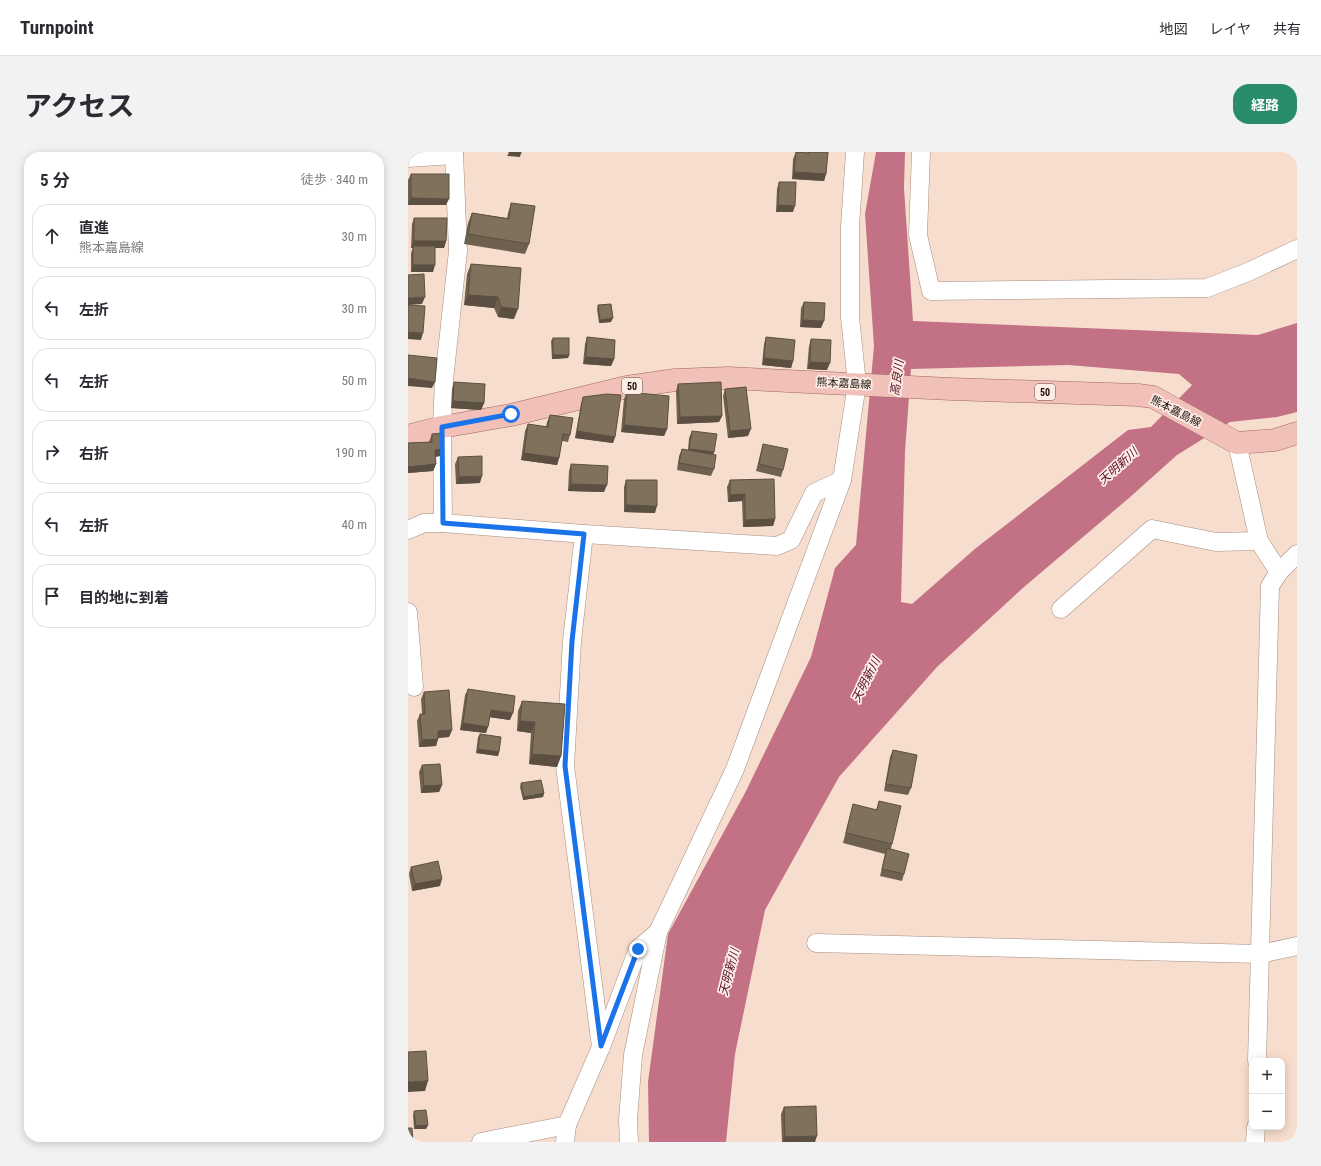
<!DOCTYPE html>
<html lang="ja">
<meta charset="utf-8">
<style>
:root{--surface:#fff;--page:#f2f2f3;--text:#2b2b33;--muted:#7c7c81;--line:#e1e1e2;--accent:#288d68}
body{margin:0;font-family:"Roboto Condensed","Noto Sans JP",sans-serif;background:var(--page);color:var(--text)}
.controls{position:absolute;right:12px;bottom:12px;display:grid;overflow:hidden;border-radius:8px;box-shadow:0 2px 10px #0003}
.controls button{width:36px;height:36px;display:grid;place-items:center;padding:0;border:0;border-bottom:1px solid var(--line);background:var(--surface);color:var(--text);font:20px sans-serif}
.stop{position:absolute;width:12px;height:12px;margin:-9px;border:3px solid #1a73e8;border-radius:50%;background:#fff}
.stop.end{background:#1a73e8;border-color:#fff;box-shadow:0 1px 4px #0008}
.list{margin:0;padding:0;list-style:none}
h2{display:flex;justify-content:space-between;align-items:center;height:52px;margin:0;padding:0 16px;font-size:17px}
h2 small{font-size:13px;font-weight:400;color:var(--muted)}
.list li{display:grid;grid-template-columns:26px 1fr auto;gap:12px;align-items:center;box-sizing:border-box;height:64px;margin:0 8px 8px;padding:0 8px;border:1px solid var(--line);border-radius:16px}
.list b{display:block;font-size:15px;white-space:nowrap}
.list p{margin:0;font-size:13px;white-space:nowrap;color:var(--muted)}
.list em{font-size:13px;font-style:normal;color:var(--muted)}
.icon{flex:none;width:22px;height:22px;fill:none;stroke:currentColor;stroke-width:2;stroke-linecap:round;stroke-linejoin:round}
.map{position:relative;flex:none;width:889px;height:990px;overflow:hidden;border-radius:16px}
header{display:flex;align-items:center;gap:24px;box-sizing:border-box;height:56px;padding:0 20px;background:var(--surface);border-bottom:1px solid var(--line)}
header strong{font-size:19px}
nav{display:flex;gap:22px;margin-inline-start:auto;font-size:14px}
.intro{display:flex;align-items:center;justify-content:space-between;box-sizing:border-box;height:96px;padding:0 24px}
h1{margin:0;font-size:28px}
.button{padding:10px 18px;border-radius:16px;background:var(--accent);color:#fff;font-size:14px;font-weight:700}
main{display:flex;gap:24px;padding:0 24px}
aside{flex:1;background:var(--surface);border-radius:16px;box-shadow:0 2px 10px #0003}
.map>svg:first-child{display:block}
.water{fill:#c37285;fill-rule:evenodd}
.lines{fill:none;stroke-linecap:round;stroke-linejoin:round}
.minor-casing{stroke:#a68d80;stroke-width:19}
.primary-casing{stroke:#a0675f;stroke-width:23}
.minor{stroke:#fff;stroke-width:18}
.primary{stroke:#f1c0b9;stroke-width:22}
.wall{fill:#6e6150}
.shaded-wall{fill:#5a4f41}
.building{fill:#80715d;stroke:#5a4f41}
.route{stroke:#1a73e8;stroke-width:5}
.labels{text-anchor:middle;stroke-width:3.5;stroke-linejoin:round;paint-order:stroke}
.shield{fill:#fdede4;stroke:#5e534d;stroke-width:1}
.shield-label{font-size:10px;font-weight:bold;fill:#1a110c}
.street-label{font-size:11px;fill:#1a110c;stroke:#fdede4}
.water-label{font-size:12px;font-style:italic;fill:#580d28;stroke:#fdede4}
</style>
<header>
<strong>Turnpoint</strong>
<nav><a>地図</a><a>レイヤ</a><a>共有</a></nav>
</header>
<div class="intro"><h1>アクセス</h1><a class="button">経路</a></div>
<main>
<aside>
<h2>5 分<small>徒歩 · 340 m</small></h2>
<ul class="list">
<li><svg class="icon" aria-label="ahead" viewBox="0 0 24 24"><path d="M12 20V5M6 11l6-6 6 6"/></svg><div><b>直進</b><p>熊本嘉島線</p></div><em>30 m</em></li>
<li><svg class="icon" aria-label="left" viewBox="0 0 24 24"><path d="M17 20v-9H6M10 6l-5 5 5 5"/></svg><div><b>左折</b></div><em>30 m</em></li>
<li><svg class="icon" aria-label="left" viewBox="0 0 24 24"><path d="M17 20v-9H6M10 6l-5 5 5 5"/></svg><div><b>左折</b></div><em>50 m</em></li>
<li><svg class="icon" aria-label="right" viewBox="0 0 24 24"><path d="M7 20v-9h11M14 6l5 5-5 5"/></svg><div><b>右折</b></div><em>190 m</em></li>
<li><svg class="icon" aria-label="left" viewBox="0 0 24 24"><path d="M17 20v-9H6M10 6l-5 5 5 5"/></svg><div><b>左折</b></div><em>40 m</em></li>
<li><svg class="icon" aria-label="arrive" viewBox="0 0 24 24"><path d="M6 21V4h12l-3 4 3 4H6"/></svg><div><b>目的地に到着</b></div></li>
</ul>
</aside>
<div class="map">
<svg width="889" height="990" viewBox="0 0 889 990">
<rect width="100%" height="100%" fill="#f7ddce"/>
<path class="water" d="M468,0H497L496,36L505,169L850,183L889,171V260L869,265L822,270L769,303L721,346L616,435L529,515L431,625L357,758L327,902L318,990H241L240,930L260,782L337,641L403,505L427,416L448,393L466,194L457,62ZM660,213L771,222L784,233L743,275L720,278L568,396L504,452L493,450L497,300L503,217Z"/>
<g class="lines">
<g class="minor-casing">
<g id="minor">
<path d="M46,0L50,99L36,228L34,275L35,371L176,382L164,489L157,614L193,895"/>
<path d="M513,0L510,83L523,139L799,136L840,120L889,97"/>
<path d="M0,6L46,3"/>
<path d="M829,291L851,389L871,420L862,434L849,909"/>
<path d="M0,378L16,371H35"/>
<path d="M176,382L369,394L383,388L406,341L434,328"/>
<path d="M871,420L889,402"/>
<path d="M653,457L744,377L808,390L851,389"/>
<path d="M0,460L6,535"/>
<path d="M408,791L852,802L889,794"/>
<path d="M73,990L159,973"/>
<path d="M157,990L159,973L193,895L230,797L250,780"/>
<path d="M221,990L220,968L225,903L250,780L327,617L434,328L449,232L442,165V75L447,0"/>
<path d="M847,990L848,975"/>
</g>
</g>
<g class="primary-casing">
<path id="primary" d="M0,284L34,275L103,263L219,235L267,228L320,226L543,237L730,243L745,245L829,291L867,288L889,281"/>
</g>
<use href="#minor" class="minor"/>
<use href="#primary" class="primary"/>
</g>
<g class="wall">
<path d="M388,0L399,1V0H420L418,22L416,29L384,27L385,7Z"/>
<path d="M3,22L38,53H0V28Z"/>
<path d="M371,30L385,60H368L369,37Z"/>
<path d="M103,51L121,92L117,102L56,92L60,71L64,61L99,66L100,61Z"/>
<path d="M6,66L38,89L36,96H27L25,120H3V101L5,96H3L4,72Z"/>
<path d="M63,112L113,116L106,167L90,165L86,156L56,153L59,122Z"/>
<path d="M396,150L413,176L392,175L393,156Z"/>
<path d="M190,153L203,170L191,171L189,157Z"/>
<path d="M179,185L206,207L203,214L175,212L177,192Z"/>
<path d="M358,185L385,209L383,216L354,213L356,192Z"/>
<path d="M145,186L161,203L160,206L144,207L143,189Z"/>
<path d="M403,187L419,218L399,217L401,194Z"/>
<path d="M46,230L76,251L73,258L43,256L44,237Z"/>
<path d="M270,232L314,264L311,270L269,272L268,239Z"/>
<path d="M317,237L340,284L320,286L315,244Z"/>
<path d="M219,240L259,277L256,284L213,280L216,247Z"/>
<path d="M175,245L207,285L205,291L167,286L173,252Z"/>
<path d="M142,263L162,283L160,290L154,289L151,306L149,313L113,308L117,279L120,272L138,275L139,270Z"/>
<path d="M284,279L306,300L305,302L306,317L303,324L269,318L271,304L274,297L280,298L281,286Z"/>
<path d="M24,282L35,297L32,304L27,305L28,312L25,319L0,321V291L21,290Z"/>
<path d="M355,292L375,318L373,325L348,319L353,299Z"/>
<path d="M50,305L72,331L48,332L47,312Z"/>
<path d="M163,312L196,340L160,339L161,319Z"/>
<path d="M218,328L247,361L216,360V335Z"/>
<path d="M322,328L367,367L365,374L335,375L334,349L320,350L319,335Z"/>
<path d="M60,537L102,568L82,565L78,581L52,578L57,543Z"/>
<path d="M16,540L44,578L41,585L30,586L28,594L11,595L9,569L12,562H14L13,547Z"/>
<path d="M114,549L153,604L149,615L121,612L123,581L109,579L110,559Z"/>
<path d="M72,582L91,600L90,604L68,601L70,585Z"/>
<path d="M485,598L503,636L500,643L476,639L482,605Z"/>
<path d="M14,613L34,633L31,640L13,641L11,620Z"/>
<path d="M113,631L136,641L135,645L115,648L112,635Z"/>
<path d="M471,649L484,692L483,697L496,722L494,729L472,724L477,702L435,691L442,663L445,652L468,658Z"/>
<path d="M3,715L32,734L4,739L1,722Z"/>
<path d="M376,955L407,990H374L373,962Z"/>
<path d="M6,959L20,973L18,977H6L5,963Z"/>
</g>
<g class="shaded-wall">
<path d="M101,1H113L112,5L99,4Z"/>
<path d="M386,20L418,22L416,29L384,27Z"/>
<path d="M3,46L41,47L38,53H0Z"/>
<path d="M370,53L387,54L385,60H368Z"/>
<path d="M6,89H38L36,96H5V94V96H3Z"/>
<path d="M5,113H27L25,120H3Z"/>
<path d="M60,143L90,145L86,156L56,153Z"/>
<path d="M17,145L14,152L0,153V146Z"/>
<path d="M93,155L110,157L106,167L90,165Z"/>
<path d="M205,166L203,170L191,171L192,168Z"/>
<path d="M395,168L416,169L413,176L392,175Z"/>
<path d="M0,180L15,181L13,188L0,187Z"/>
<path d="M145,203H161L160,206L144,207Z"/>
<path d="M178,205L206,207L203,214L175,212Z"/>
<path d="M356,206L385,209L383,216L354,213Z"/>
<path d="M402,210L422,211L419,218L399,217Z"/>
<path d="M0,226L27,230L24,236L0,234Z"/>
<path d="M45,249L76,251L73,258L43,256Z"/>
<path d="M314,264L311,270L269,272L272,265Z"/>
<path d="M216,273L259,277L256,284L213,280Z"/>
<path d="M343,277L340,284L320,286L322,279Z"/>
<path d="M169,279L207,285L205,291L167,286Z"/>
<path d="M35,297L32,304L24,305L27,298Z"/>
<path d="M281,297L306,300L304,307L279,304Z"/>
<path d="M116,301L151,306L149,313L113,308Z"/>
<path d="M28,312L25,319L0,321V315Z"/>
<path d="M74,324L72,331L48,332L51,325Z"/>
<path d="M163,332L199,333L196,340L160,339Z"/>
<path d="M337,342L334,349L320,350L322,343Z"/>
<path d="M218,353L249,354L247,361L216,360Z"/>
<path d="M367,367L365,374L335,375L337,368Z"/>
<path d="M83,558L105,561L102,568L80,565Z"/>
<path d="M112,569L127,570L123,581L109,579Z"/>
<path d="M55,571L80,575L78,581L52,578Z"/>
<path d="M44,578L41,585L27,586L30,579Z"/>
<path d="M30,587L28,594L11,595L14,588Z"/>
<path d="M70,597L91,600L90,604L68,601Z"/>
<path d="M124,602L153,604L149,615L121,612Z"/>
<path d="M34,633L31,640L13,641L16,634Z"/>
<path d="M136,641L135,645L115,648L116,645Z"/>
<path d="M34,727L32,734L4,739L7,732Z"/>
<path d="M20,929L17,939L0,940V930Z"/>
<path d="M20,973L18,977H6L8,974Z"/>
<path d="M409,984L407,990H375L377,985Z"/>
</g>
<g class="building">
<rect x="101" y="0" width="12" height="1"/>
<path d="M388,0L401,1V0H420L418,22L386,20Z"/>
<path d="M3,22H41V47L3,46Z"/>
<path d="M371,30H388L387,54L370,53Z"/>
<path d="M103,51L127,54L121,92L60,82L64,61L101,67Z"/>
<path d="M6,66H39L38,89H6Z"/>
<rect x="5" y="94" width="22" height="19"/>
<path d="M63,112L113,116L110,157L93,155L90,145L60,143Z"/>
<path d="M16,122L17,145L0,146V123Z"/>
<path d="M396,150L417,151L416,169L395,168Z"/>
<path d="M203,152L205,166L192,168L190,153Z"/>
<path d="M0,153L17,154L15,181L0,180Z"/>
<path d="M179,185L207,188L206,207L178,205Z"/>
<path d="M358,185L387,188L385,209L356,206Z"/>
<rect x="145" y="186" width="16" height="17"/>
<path d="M403,187L423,188L422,211L402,210Z"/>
<path d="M0,203L29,206L27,230L0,226Z"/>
<path d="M46,230L77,232L76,251L45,249Z"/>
<path d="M313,230L314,264L272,265L270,232Z"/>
<path d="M338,235L343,277L322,279L317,237Z"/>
<path d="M219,240L261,244L259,277L216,273Z"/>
<path d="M199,242L213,243L207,285L169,279L175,245Z"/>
<path d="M142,263L165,266L162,283L155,282L151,306L116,301L120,272L140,275Z"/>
<path d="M284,279L309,282L306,300L281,297Z"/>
<path d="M34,281L35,297L27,298L28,312L0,315V291L24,290V282Z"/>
<path d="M355,292L380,297L375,318L351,312Z"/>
<path d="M274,297L308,303L306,317L271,311Z"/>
<path d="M74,304V324L51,325L50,305Z"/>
<path d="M163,312L200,314L199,333L163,332Z"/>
<path d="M366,327L367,367L337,368V342L322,343V328Z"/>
<path d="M218,328H249V354L218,353Z"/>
<path d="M60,537L107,544L105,561L83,558L80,575L55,571Z"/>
<path d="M41,538L44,578L30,579V587L14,588L12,562H17L16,540Z"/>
<path d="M114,549L157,552L153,604L124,602L127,570L112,569Z"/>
<path d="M72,582L93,585L91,600L70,597Z"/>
<path d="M485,598L509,603L503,636L478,632Z"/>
<path d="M32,612L34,633L16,634L14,613Z"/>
<path d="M133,628L136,641L116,645L113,631Z"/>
<path d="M471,649L493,654L484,692L438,681L445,652L469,658Z"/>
<path d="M479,696L501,702L496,722L474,717Z"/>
<path d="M30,709L34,727L7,732L3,715Z"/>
<path d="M18,899L20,929L0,930V900Z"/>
<path d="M408,954L409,984L377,985L376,955Z"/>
<path d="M18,958L20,973L8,974L6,959Z"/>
<path d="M0,976H4L5,990H0Z"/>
</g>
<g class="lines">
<path class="route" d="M103,262L34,275L35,371L176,382L164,489L157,614L193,894L230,797"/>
</g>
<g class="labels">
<g class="shield">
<rect x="214" y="226" width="20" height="16" rx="3"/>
<rect x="627" y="232" width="20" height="16" rx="3"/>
</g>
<g class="shield-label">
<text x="224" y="238">50</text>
<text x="637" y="244">50</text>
</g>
<g class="street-label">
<text transform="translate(436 231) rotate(3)" y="4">熊本嘉島線</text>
<text transform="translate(768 259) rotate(27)" y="4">熊本嘉島線</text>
</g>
<g class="water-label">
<text transform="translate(489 226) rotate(-82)" y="4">高良川</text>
<text transform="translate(710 314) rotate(-42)" y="4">天明新川</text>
<text transform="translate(458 528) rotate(-63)" y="4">天明新川</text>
<text transform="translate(321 820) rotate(-75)" y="4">天明新川</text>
</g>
</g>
</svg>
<div class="controls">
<button>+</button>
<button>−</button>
</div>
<div class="stop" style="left:103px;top:262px"></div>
<div class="stop end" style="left:230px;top:797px"></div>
</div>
</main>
